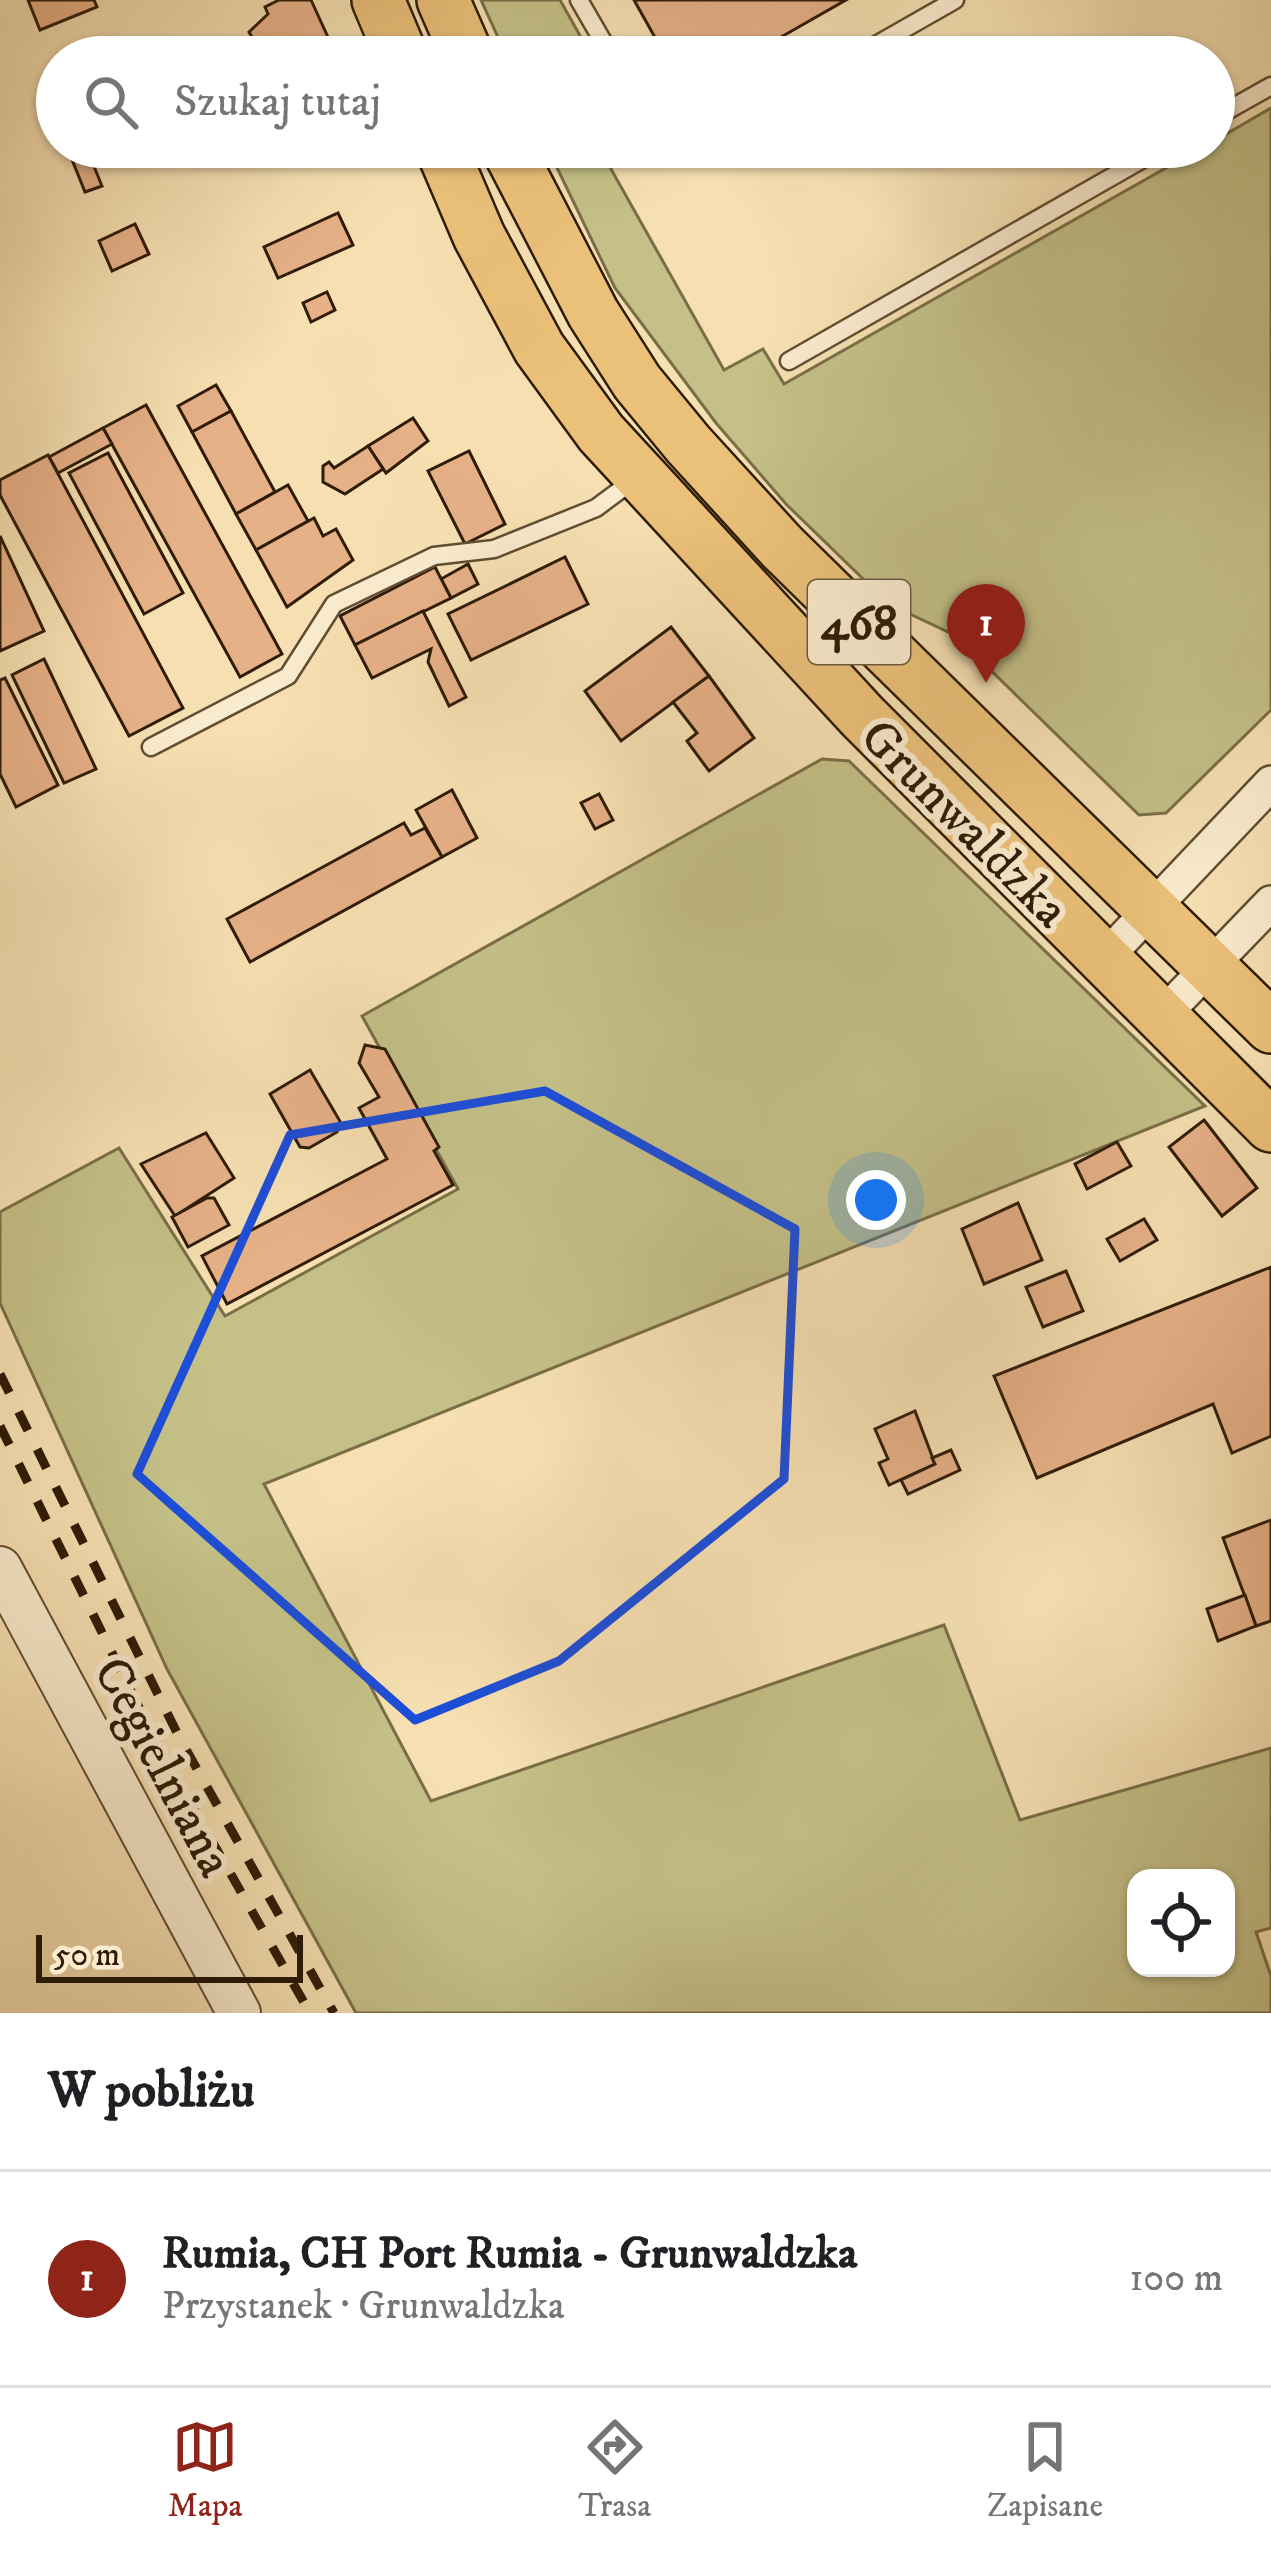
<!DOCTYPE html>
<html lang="pl">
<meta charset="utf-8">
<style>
:root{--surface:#fff;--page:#f2f2f2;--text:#202124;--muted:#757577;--line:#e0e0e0;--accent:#8f2418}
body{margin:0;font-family:"IM FELL DW Pica",serif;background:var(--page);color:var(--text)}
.controls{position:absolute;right:36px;bottom:36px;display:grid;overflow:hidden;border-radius:24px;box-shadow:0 3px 9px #0004}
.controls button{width:108px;height:108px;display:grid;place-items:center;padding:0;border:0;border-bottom:3px solid var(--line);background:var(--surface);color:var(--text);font:60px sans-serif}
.scale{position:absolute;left:36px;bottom:30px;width:267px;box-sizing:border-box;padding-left:12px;border:6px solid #2f1c07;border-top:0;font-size:33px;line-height:42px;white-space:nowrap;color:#2f1c07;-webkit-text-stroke:9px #f9ebcd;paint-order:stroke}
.you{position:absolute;left:876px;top:1200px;width:42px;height:42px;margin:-30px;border:9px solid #fff;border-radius:50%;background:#1a73e8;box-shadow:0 0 0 18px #1a73e833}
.badge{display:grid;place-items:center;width:78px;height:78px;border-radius:50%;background:var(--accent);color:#fff;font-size:39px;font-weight:700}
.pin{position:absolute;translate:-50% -99px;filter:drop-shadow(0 3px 6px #0008)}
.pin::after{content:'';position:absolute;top:63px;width:42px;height:36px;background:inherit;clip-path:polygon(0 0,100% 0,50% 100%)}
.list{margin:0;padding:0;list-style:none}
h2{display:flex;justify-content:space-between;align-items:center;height:156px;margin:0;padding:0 48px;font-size:51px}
h2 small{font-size:39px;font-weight:400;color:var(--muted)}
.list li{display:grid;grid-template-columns:78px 1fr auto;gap:36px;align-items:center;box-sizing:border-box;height:216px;padding:0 48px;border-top:3px solid var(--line)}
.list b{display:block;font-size:45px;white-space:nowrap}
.list p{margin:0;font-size:39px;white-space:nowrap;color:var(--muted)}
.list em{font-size:39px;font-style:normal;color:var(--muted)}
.icon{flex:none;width:66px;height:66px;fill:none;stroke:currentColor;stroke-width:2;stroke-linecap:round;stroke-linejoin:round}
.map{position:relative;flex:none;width:1271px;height:2013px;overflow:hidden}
.search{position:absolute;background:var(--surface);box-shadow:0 3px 9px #0004;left:36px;right:36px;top:36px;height:132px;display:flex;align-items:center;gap:30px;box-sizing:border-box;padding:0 42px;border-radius:66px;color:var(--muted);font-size:45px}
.sheet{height:372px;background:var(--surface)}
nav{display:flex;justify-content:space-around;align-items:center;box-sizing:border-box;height:168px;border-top:3px solid var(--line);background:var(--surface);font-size:33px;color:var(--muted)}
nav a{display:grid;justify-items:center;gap:6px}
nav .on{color:var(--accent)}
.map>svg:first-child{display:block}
.green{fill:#c4c087;stroke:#7a6e47;stroke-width:3;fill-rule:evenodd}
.building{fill:#e7b188;stroke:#2f1c07;stroke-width:3}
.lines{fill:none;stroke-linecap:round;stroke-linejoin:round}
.service-casing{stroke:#614d32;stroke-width:21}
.minor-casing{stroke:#614d32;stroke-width:38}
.tertiary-casing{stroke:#614d32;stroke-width:46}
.primary-casing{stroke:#2f1c07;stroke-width:56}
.service{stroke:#f9ebcd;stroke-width:16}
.minor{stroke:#f9ebcd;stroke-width:33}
.tertiary{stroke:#f9ebcd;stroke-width:42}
.primary{stroke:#ebc079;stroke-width:51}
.rail{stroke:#2f1c07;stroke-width:9;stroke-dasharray:21 21;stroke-linecap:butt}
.marked{fill:none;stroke:#1d4ed8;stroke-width:9;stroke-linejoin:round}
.labels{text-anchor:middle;stroke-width:12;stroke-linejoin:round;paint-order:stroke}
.shield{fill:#f9ebcd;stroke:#6c5a42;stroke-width:3}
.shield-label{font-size:48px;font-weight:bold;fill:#2f1c07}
.street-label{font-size:51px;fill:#2f1c07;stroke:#f9ebcd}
</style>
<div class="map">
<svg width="1271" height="2013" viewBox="0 0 1271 2013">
<rect width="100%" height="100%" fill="#f6e0b2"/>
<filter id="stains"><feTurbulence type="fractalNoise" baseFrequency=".00167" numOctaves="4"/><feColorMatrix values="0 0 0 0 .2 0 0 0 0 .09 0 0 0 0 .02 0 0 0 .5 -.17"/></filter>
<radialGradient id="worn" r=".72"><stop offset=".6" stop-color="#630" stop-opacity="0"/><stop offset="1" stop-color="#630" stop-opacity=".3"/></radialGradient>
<g class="green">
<path d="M481,0H560L592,57H507Z"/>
<path d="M1271,108V710L1166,813L1139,815L975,655L950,633L889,604L786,504L716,423L615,288L547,147H609L602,153L724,370L763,349L784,384L1203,147H1214V141Z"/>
<path d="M822,759L849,761L1205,1106L264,1484L431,1801L944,1625L1020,1820L1271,1748V1928L1256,1932L1271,1976V2013H356L167,1669L0,1303V1212L119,1148L225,1316L458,1189L362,1016ZM1136,1878H1226V1968H1136Z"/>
</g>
<g class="building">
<path d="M28,0H94L97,7L40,30Z"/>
<path d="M279,0H311L337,57H273L269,49L261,53L249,32L268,14L265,7Z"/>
<path d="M634,0H846L746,57H666Z"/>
<path d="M67,147H86L102,186L85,192Z"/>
<path d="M338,213L353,245L278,278L264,247Z"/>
<path d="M135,224L149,254L112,271L99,241Z"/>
<path d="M327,292L335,310L311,322L303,303Z"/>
<path d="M216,385L231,411L192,432L178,406Z"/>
<path d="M146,405L282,654L240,677L103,428Z"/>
<path d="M231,411L275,492L236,514L192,432Z"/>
<path d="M413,418L428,441L386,473L368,446Z"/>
<path d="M103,428L112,444L58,473L49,457Z"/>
<path d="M368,446L383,469L345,494L323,482V466L329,462L334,468Z"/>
<path d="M469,451L505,524L465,544L428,471Z"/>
<path d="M108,453L183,593L144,614L69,473Z"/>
<path d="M48,455L183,708L129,736L0,495V480Z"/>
<path d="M288,485L308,521L256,550L236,514Z"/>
<path d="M314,518L323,536L336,529L353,560L287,607L256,550Z"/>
<path d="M0,536L44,631L0,651Z"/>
<path d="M565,557L588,604L471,660L448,614Z"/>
<path d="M468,564L478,584L451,598L441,579Z"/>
<path d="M435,567L451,598L355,645L340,616Z"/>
<path d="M423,611L466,697L449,706L428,662L431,649L372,678L355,645Z"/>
<path d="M671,627L709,676L621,741L585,691Z"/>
<path d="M44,659L96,769L64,783L12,675Z"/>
<path d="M709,676L754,738L709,771L687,741L697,733L673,702Z"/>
<path d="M5,678L58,785L16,807L0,774V680Z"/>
<path d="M452,790L477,838L442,857L416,810Z"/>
<path d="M599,794L613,820L595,829L581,803Z"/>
<path d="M404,823L411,835L425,828L442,857L250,962L227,919Z"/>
<path d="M365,1045L385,1049L439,1147L434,1151L453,1185L227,1304L202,1256L387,1159L359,1108L379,1097L359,1063Z"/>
<path d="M310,1070L341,1123L337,1132L309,1148L300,1147L270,1094Z"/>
<path d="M1204,1120L1257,1188L1222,1216L1169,1147Z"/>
<path d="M206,1133L234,1178L175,1216L141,1164Z"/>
<path d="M1117,1142L1131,1166L1087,1189L1075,1164Z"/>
<path d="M207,1198H214L229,1225L188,1247L172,1217Z"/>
<path d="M1018,1203L1042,1260L984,1284L962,1229Z"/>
<path d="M1144,1219L1157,1240L1120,1261L1107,1239Z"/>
<path d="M1271,1267V1436L1232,1453L1213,1404L1037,1478L994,1376Z"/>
<path d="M1066,1271L1083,1311L1043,1327L1026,1287Z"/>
<path d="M915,1411L935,1464L889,1485L879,1463L888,1459L875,1429Z"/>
<path d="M951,1450L960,1470L908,1494L901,1480L935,1464L932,1458Z"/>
<path d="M1271,1520V1621L1256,1626L1223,1538Z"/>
<path d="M1245,1595L1256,1626L1218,1641L1207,1609Z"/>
</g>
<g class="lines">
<g class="service-casing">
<g id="service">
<path d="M579,0L612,57"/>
<path d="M855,57L955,0"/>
<path d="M1214,118L1271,86"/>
<path d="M789,361L1164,147"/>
<path d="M151,747L288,676L334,604L434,556L494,549L596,508L635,479"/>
</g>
</g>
<g class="minor-casing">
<g id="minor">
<path d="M1103,960L1271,783"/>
<path d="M1161,1017L1271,903"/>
</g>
</g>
<g class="tertiary-casing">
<path id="tertiary" d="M0,1568L239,2013"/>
</g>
<g class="primary-casing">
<g id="primary">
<path d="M378,0L402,57"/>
<path d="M443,0L468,57"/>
<path d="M441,147L479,236L539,348L601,433L862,716L1271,1126"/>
<path d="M507,147L593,313L637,382L688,444L782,547L1271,1027"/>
</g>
</g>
<use href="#service" class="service"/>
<use href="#minor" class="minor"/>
<use href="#tertiary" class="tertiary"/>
<use href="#primary" class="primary"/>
<g class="rail">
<path d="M0,1374L179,1737L334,2013"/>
<path d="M0,1426L159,1748L310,2013"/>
</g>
</g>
<path class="marked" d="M545,1091L795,1229L784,1479L559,1661L415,1720L137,1474L290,1135Z"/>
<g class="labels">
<rect class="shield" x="808" y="580" width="102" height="84" rx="9"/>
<g class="shield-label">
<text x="859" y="639">468</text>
</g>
<g class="street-label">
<text transform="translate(966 822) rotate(45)" y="18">Grunwaldzka</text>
<text transform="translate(165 1766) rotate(62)" y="18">Cegielniana</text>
</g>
</g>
<rect width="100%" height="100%" filter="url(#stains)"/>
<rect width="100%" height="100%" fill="url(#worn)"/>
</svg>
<div class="controls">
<button><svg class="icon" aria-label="locate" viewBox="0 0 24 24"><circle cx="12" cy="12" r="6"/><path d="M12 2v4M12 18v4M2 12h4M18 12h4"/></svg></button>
</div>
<div class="scale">50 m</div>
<div class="you"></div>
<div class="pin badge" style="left:986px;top:683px">1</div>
<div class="search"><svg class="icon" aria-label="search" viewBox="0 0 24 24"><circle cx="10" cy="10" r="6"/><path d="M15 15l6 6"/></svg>Szukaj tutaj</div>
</div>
<section class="sheet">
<h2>W pobliżu<small></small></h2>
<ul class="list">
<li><span class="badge">1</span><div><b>Rumia, CH Port Rumia - Grunwaldzka</b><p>Przystanek · Grunwaldzka</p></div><em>100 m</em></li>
</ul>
</section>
<nav>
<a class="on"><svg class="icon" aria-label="map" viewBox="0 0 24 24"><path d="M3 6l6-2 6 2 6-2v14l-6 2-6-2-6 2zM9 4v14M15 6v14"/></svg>Mapa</a>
<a><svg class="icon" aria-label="directions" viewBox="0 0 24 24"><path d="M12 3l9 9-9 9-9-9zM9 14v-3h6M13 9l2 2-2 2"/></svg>Trasa</a>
<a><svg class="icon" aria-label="saved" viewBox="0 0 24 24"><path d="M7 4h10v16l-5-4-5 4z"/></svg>Zapisane</a>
</nav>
